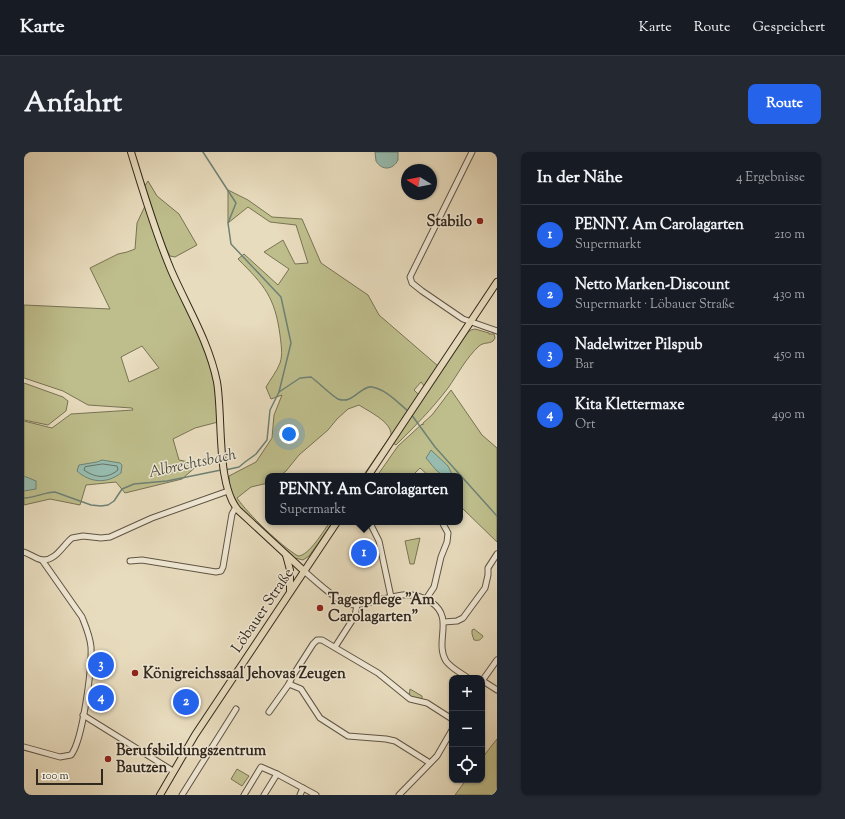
<!DOCTYPE html>
<html lang="de">
<meta charset="utf-8">
<style>
:root{--surface:#171b24;--page:#242831;--text:#f1f3f6;--muted:#9ea1a6;--line:#363941;--accent:#2563eb}
body{margin:0;font-family:"Sorts Mill Goudy",serif;background:var(--page);color:var(--text)}
.controls{position:absolute;right:12px;bottom:12px;display:grid;overflow:hidden;border-radius:8px;box-shadow:0 1px 3px #0004}
.controls button{width:36px;height:36px;display:grid;place-items:center;padding:0;border:0;border-bottom:1px solid var(--line);background:var(--surface);color:var(--text);font:20px sans-serif}
.compass{position:absolute;left:377px;top:12px;width:36px;height:36px;border-radius:50%;background:var(--surface);box-shadow:0 1px 3px #0004;rotate:280deg}
.scale{position:absolute;left:12px;bottom:10px;width:67px;box-sizing:border-box;padding-left:4px;border:2px solid #31281d;border-top:0;font-size:11px;line-height:14px;white-space:nowrap;color:#31281d;-webkit-text-stroke:3px #f0e8d5;paint-order:stroke}
.you{position:absolute;left:265px;top:282px;width:14px;height:14px;margin:-10px;border:3px solid #fff;border-radius:50%;background:#1a73e8;box-shadow:0 0 0 6px #1a73e833}
.badge{display:grid;place-items:center;width:26px;height:26px;border-radius:50%;background:var(--accent);color:#fff;font-size:13px;font-weight:700}
.pin{position:absolute;translate:-50% -50%;border:2px solid #fff;box-shadow:0 1px 4px #0006}
.popup{position:absolute;left:241px;top:321px;width:198px;height:52px;box-sizing:border-box;display:grid;place-content:center;border-radius:8px;background:var(--surface);filter:drop-shadow(0 1px 3px #0005);font-size:13px;white-space:nowrap;color:var(--muted)}
.popup b{font-size:15px;color:var(--text)}
.popup::after{content:'';position:absolute;left:50%;top:100%;margin-left:-8px;border:8px solid transparent;border-top-color:var(--surface)}
.list{margin:0;padding:0;list-style:none}
h2{display:flex;justify-content:space-between;align-items:center;height:52px;margin:0;padding:0 16px;font-size:17px}
h2 small{font-size:13px;font-weight:400;color:var(--muted)}
.list li{display:grid;grid-template-columns:26px 1fr auto;gap:12px;align-items:center;box-sizing:border-box;height:60px;padding:0 16px;border-top:1px solid var(--line)}
.list b{display:block;font-size:15px;white-space:nowrap}
.list p{margin:0;font-size:13px;white-space:nowrap;color:var(--muted)}
.list em{font-size:13px;font-style:normal;color:var(--muted)}
.icon{flex:none;width:22px;height:22px;fill:none;stroke:currentColor;stroke-width:2;stroke-linecap:round;stroke-linejoin:round}
.map{position:relative;flex:none;width:473px;height:643px;overflow:hidden;border-radius:8px}
header{display:flex;align-items:center;gap:24px;box-sizing:border-box;height:56px;padding:0 20px;background:var(--surface);border-bottom:1px solid var(--line)}
header strong{font-size:19px}
nav{display:flex;gap:22px;margin-inline-start:auto;font-size:14px}
.intro{display:flex;align-items:center;justify-content:space-between;box-sizing:border-box;height:96px;padding:0 24px}
h1{margin:0;font-size:28px}
.button{padding:10px 18px;border-radius:8px;background:var(--accent);color:#fff;font-size:14px;font-weight:700}
main{display:flex;gap:24px;padding:0 24px}
aside{flex:1;background:var(--surface);border-radius:8px;box-shadow:0 1px 3px #0004}
.map>svg:first-child{display:block}
.green{fill:#bebe8c;stroke:#787354;fill-rule:evenodd}
.water{fill:#97bcaf;stroke:#6e8175}
.lines{fill:none;stroke-linecap:round;stroke-linejoin:round}
.shore{stroke:#647266;stroke-width:1}
.stream{stroke:#6e8175;stroke-width:1.5}
.minor-casing{stroke:#5f5545;stroke-width:7}
.major-casing{stroke:#31281d;stroke-width:8}
.minor{stroke:#f0e8d5;stroke-width:5}
.major{stroke:#e8dcbe;stroke-width:6}
.poi-dot{fill:#8f2418;stroke:#f0e8d5;stroke-width:1.5}
.labels{text-anchor:middle;stroke-width:3;stroke-linejoin:round;paint-order:stroke}
.poi-label{font-size:15px;font-weight:bold;fill:#31281d;stroke:#f0e8d5;text-anchor:start}
.street-label{font-size:15px;fill:#31281d;stroke:#f0e8d5}
.water-label{font-size:16px;font-style:italic;fill:#4a4d42;stroke:#f0e8d5}
</style>
<header>
<strong>Karte</strong>
<nav><a>Karte</a><a>Route</a><a>Gespeichert</a></nav>
</header>
<div class="intro"><h1>Anfahrt</h1><a class="button">Route</a></div>
<main>
<div class="map">
<svg width="473" height="643" viewBox="0 0 473 643">
<rect width="100%" height="100%" fill="#e8dcbe"/>
<filter id="stains"><feTurbulence type="fractalNoise" baseFrequency=".005" numOctaves="4"/><feColorMatrix values="0 0 0 0 .2 0 0 0 0 .09 0 0 0 0 .02 0 0 0 .5 -.17"/></filter>
<radialGradient id="worn" r=".72"><stop offset=".6" stop-color="#630" stop-opacity="0"/><stop offset="1" stop-color="#630" stop-opacity=".3"/></radialGradient>
<g class="green">
<path d="M124,29L133,44L155,62L173,93L151,105L146,104L137,86L120,35Z"/>
<path d="M204,38L224,48L248,65L278,67L297,111L344,143L355,163L414,214L401,235L397,230L390,238L395,243L341,324H339L367,283C368,270 344,259 335,253L324,257L313,267L304,278L275,303L262,319L256,324H244V331L227,335L213,346C224,362 257,394 274,404C285,404 300,378 306,370H309L285,404L279,408L271,406L258,396L215,354L206,337L205,324L232,310L248,286L250,263L258,243L247,247L242,235C246,228 253,219 256,211C259,202 257,192 256,183C251,145 240,133 214,107L220,102L254,133L265,117L240,100L259,88L271,112L284,111L272,73L246,70L224,55L204,71Z"/>
<path d="M121,54L186,209L191,230L194,270L171,276L149,287L155,308L175,312L158,327L101,341L92,330L62,333L56,353L26,347L0,353V269L28,276L47,262L109,258L108,256L64,253L39,239L0,226V153L86,157L66,116L94,102L103,100L111,97L113,71ZM118,194L135,216L105,230L97,205Z"/>
<path d="M451,177L465,181V182H470L471,186L469,189C465,192 460,190 455,194C442,206 434,222 424,236C408,257 391,274 372,293L369,291L444,180L447,178Z"/>
<path d="M0,231L39,245L44,249L42,259L24,273L0,268Z"/>
<path d="M427,238L458,283L473,296V390L436,354V324H405L396,316L388,324H353L374,294L398,272L399,273V271L408,263Z"/>
<path d="M396,386L390,412H386L381,389Z"/>
<path d="M450,477L459,484C457,488 455,489 450,488L448,482V478Z"/>
<path d="M386,537L398,544V548L385,545Z"/>
<path d="M473,587V643H431L442,628H458V606Z"/>
<path d="M213,617L225,624L218,634L207,627Z"/>
</g>
<g class="water">
<path d="M351,0H374V8C369,18 358,19 352,9Z"/>
<path d="M407,298L424,314L429,324C413,324 412,317 402,306Z"/>
<path d="M78,308L96,311L98,313L97,321C83,332 66,331 53,319L55,313L73,310Z"/>
<path d="M0,324L12,329V337L0,339Z"/>
</g>
<g class="lines">
<path class="shore" d="M79,312L93,314L94,318C83,327 71,326 60,318L61,315Z"/>
<g class="stream">
<path d="M179,0L212,51L204,71L207,92L257,145L267,191L255,240"/>
<path d="M387,262L411,295L473,364"/>
<path d="M201,318L215,315L221,310L232,302L243,288L246,258L255,240L276,226L287,225C294,230 308,244 314,247C329,253 337,233 348,235C363,238 373,250 384,259"/>
<path d="M0,346C12,346 20,340 31,340L67,353L77,354L84,353L90,349L98,337L110,332L143,329L197,318"/>
</g>
<g class="minor-casing">
<g id="minor">
<path d="M448,0L386,125L388,131L398,139L439,167L473,179"/>
<path d="M349,370L347,373L355,389L367,445"/>
<path d="M0,400C6,402 12,407 18,408C32,409 39,393 48,386L59,384L77,386L86,385L128,366L204,339"/>
<path d="M106,409L118,408L192,420L197,419L199,415L208,362L212,355"/>
<path d="M280,419C292,429 310,447 324,452C330,454 336,452 342,451C366,447 384,435 407,450C431,466 410,489 422,509C427,516 437,521 444,526"/>
<path d="M402,447L410,435L417,405L423,390L424,381L418,370"/>
<path d="M420,470L433,469L439,466L461,436L464,423V416L473,402"/>
<path d="M311,495L331,464L333,453"/>
<path d="M458,529L473,508"/>
<path d="M459,529L473,538"/>
<path d="M265,532L268,525L289,492L293,488H298L354,521L386,547L403,551L428,567"/>
<path d="M245,560L265,532L277,537L296,566L324,584L362,587L371,589L406,611"/>
<path d="M59,563L149,619"/>
<path d="M0,595L36,605L47,603C59,588 68,515 67,495C66,484 62,475 58,465L18,408"/>
<path d="M158,643L212,557"/>
<path d="M220,643L237,615L253,622"/>
<path d="M240,643L253,622L292,643"/>
<path d="M276,643L279,636"/>
<path d="M375,643L413,604L428,578"/>
</g>
</g>
<g class="major-casing">
<g id="major">
<path d="M107,0C119,39 131,80 147,118C163,155 185,190 193,230C199,265 192,332 214,358L280,419"/>
<path d="M344,324L473,130"/>
<path d="M262,403L266,418V439"/>
<path d="M136,643L171,583L313,370"/>
</g>
</g>
<use href="#minor" class="minor"/>
<use href="#major" class="major"/>
</g>
<g class="poi-dot">
<circle cx="456" cy="69" r="4"/>
<circle cx="296" cy="456" r="4"/>
<circle cx="111" cy="521" r="4"/>
<circle cx="84" cy="607" r="4"/>
</g>
<g class="labels">
<g class="poi-label">
<text x="448" y="74" text-anchor="end">Stabilo</text>
<text x="304" y="452">Tagespflege "Am<tspan x="304" dy="17">Carolagarten"</tspan></text>
<text x="119" y="526">Königreichssaal Jehovas Zeugen</text>
<text x="92" y="603">Berufsbildungszentrum<tspan x="92" dy="17">Bautzen</tspan></text>
</g>
<g class="street-label">
<text transform="translate(238 458) rotate(-56)" y="5">Löbauer Straße</text>
</g>
<g class="water-label">
<text transform="translate(168 310) rotate(-12)" y="6">Albrechtsbach</text>
</g>
</g>
<rect width="100%" height="100%" filter="url(#stains)"/>
<rect width="100%" height="100%" fill="url(#worn)"/>
</svg>
<div class="controls">
<button>+</button>
<button>−</button>
<button><svg class="icon" aria-label="locate" viewBox="0 0 24 24"><circle cx="12" cy="12" r="6"/><path d="M12 2v4M12 18v4M2 12h4M18 12h4"/></svg></button>
</div>
<svg class="compass" viewBox="-18 -18 36 36"><path d="M0-13l5 13h-10z" fill="#e53935"/><path d="M0 13l5-13h-10z" fill="#9ea1a6"/></svg>
<div class="scale">100 m</div>
<div class="you"></div>
<div class="pin badge" style="left:340px;top:401px">1</div>
<div class="popup"><b>PENNY. Am Carolagarten</b>Supermarkt</div>
<div class="pin badge" style="left:162px;top:550px">2</div>
<div class="pin badge" style="left:77px;top:513px">3</div>
<div class="pin badge" style="left:77px;top:546px">4</div>
</div>
<aside>
<h2>In der Nähe<small>4 Ergebnisse</small></h2>
<ul class="list">
<li><span class="badge">1</span><div><b>PENNY. Am Carolagarten</b><p>Supermarkt</p></div><em>210 m</em></li>
<li><span class="badge">2</span><div><b>Netto Marken-Discount</b><p>Supermarkt · Löbauer Straße</p></div><em>430 m</em></li>
<li><span class="badge">3</span><div><b>Nadelwitzer Pilspub</b><p>Bar</p></div><em>450 m</em></li>
<li><span class="badge">4</span><div><b>Kita Klettermaxe</b><p>Ort</p></div><em>490 m</em></li>
</ul>
</aside>
</main>
